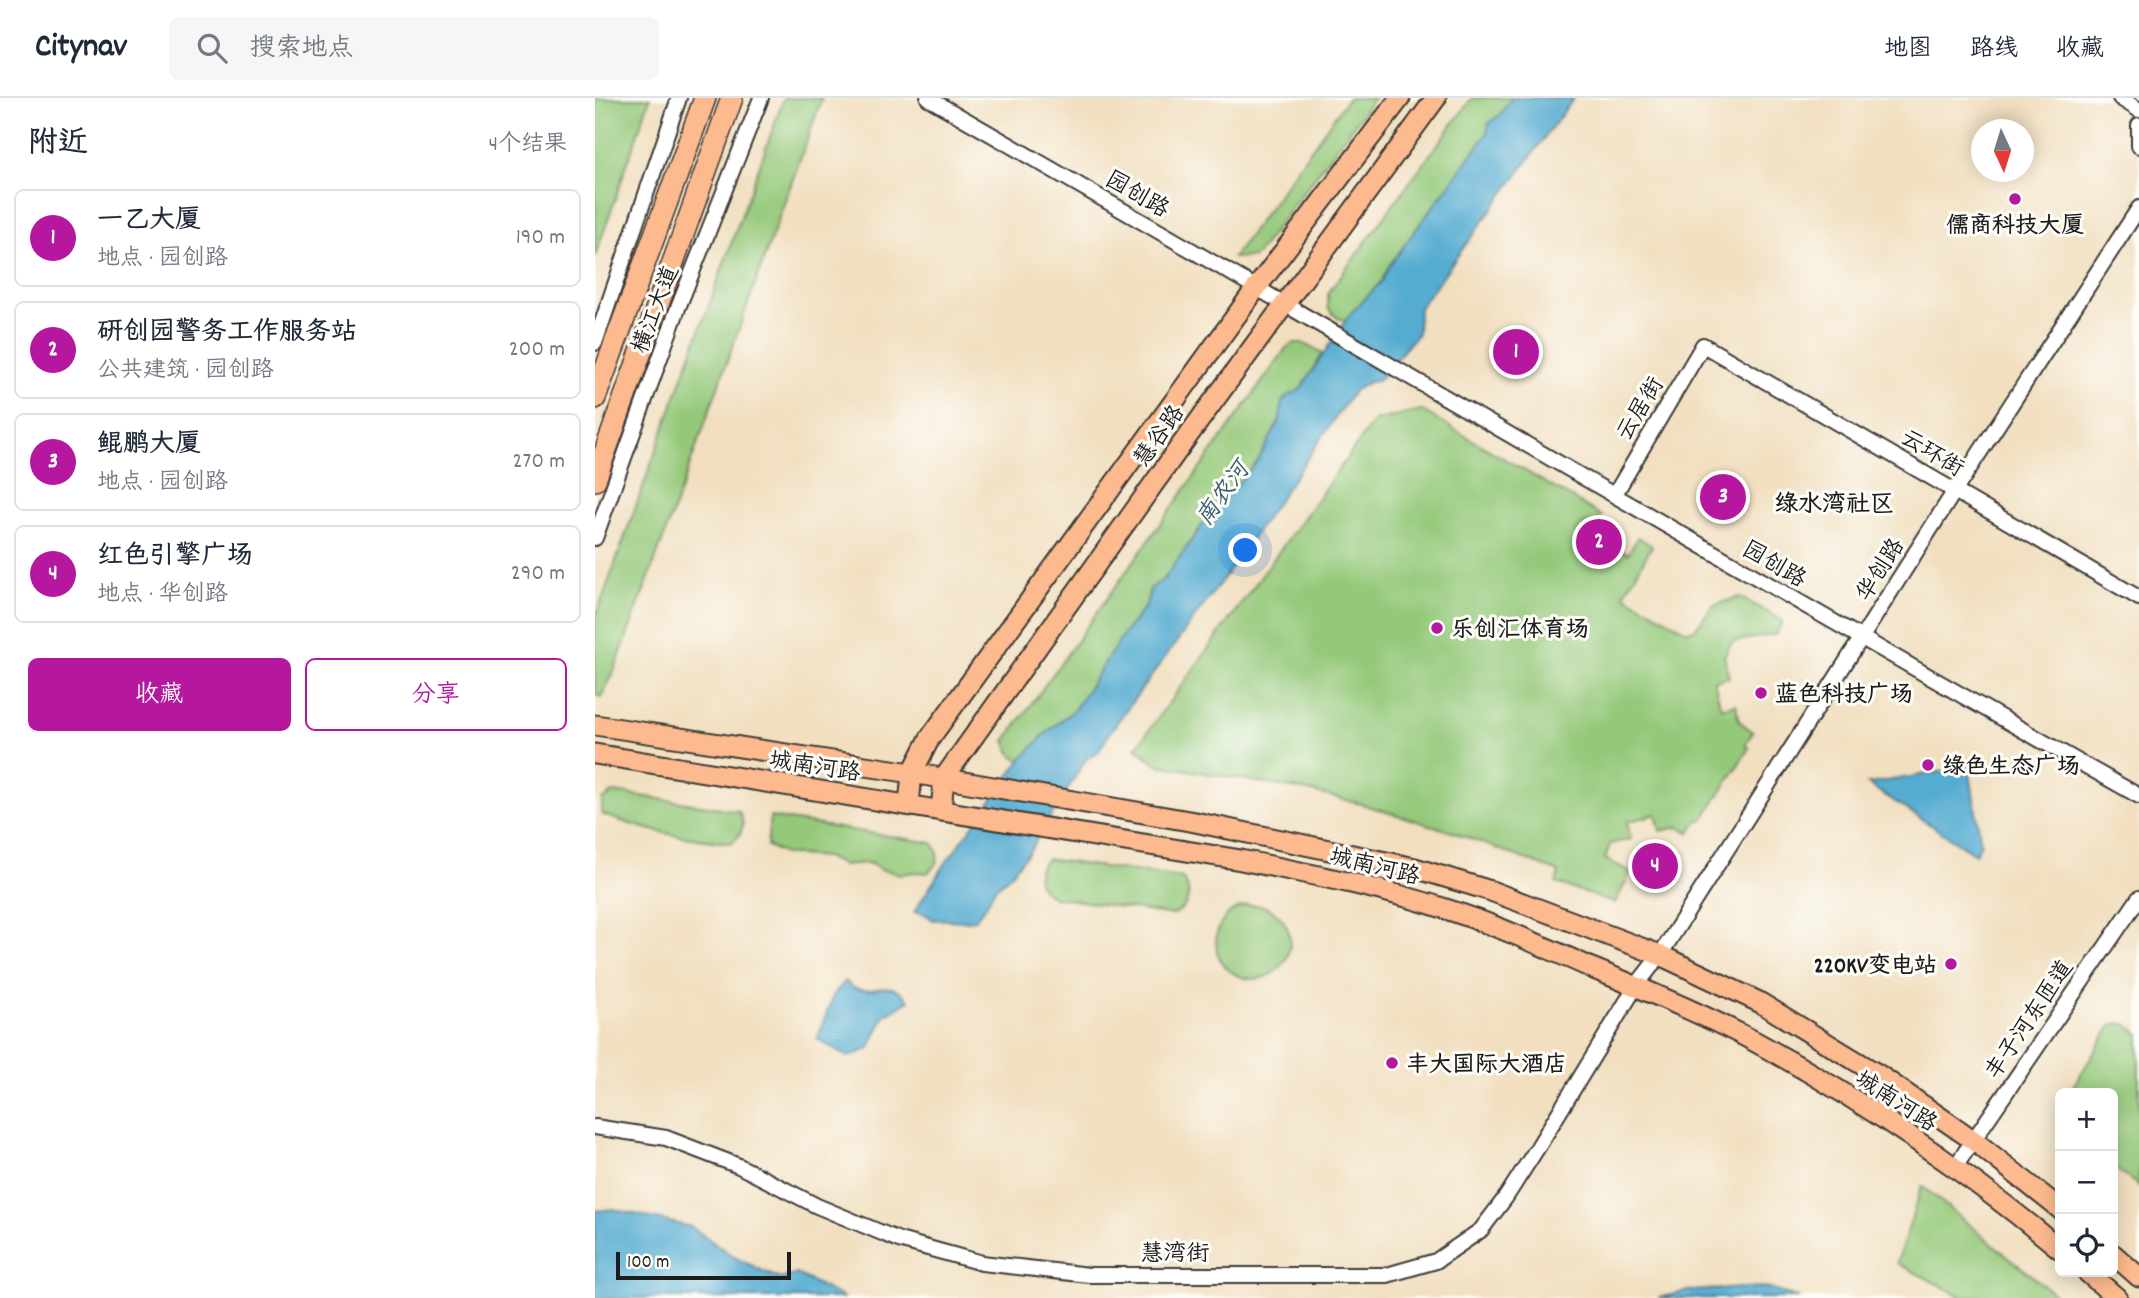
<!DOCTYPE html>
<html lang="zh">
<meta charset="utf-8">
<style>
:root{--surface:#fff;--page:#f6f6f7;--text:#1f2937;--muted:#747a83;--line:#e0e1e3;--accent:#b5179e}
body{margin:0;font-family:Dekko,"LXGW WenKai TC",sans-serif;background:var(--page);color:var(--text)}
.controls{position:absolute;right:21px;bottom:21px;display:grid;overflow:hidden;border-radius:10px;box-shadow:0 4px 18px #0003}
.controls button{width:63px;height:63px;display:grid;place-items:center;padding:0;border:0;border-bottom:2px solid var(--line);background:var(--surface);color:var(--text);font:35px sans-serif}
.compass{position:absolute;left:1376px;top:21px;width:63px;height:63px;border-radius:50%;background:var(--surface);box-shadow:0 4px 18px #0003;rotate:176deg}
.scale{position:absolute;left:21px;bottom:18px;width:175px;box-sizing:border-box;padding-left:7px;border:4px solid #1c1c1c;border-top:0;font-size:19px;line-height:24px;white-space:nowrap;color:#1c1c1c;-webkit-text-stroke:5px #fdfcf7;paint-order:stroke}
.you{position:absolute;left:651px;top:453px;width:24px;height:24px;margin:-18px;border:5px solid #fff;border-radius:50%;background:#1a73e8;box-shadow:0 0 0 10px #1a73e833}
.badge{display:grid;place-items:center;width:46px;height:46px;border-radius:50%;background:var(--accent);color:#fff;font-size:23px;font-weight:700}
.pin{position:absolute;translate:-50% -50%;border:4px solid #fff;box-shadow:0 2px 7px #0006}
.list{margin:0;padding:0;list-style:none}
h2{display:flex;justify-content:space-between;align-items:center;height:91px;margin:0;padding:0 28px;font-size:30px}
h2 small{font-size:23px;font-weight:400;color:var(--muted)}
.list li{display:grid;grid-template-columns:46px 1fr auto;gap:21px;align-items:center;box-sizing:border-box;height:98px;margin:0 14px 14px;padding:0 14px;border:2px solid var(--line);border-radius:10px}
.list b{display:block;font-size:26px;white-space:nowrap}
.list p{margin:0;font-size:23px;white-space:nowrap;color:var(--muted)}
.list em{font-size:23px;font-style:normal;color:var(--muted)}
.actions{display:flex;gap:14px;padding:21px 28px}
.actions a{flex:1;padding:16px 0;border:2px solid var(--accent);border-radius:10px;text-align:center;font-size:24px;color:var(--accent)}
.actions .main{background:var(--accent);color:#fff}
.icon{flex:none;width:38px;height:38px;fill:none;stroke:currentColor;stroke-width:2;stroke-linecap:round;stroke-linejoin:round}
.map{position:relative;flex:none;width:1544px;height:1200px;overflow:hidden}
header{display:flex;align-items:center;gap:42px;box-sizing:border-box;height:98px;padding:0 35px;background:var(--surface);border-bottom:2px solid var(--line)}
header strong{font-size:33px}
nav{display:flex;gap:38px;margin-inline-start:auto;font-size:24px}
.search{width:490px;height:63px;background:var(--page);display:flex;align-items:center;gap:18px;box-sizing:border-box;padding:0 24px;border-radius:10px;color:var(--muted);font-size:26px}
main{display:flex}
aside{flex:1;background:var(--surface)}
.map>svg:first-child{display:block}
.green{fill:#95c97a;stroke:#58724b;stroke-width:2}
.water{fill:#54acd1;stroke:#386476;stroke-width:2}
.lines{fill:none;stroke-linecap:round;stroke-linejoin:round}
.minor-casing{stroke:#3c3935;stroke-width:18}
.major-casing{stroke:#3c3935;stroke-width:23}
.highway-casing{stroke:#3c3935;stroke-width:24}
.minor{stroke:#fff;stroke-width:14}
.major{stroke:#fcba8e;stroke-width:19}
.highway{stroke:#fcba8e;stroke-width:21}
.poi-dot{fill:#b5179e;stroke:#fdfcf7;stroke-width:2.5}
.labels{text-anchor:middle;stroke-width:6;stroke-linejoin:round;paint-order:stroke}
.street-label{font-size:23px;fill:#1c1c1c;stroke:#fdfcf7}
.poi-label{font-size:23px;font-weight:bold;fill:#1c1c1c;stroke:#fdfcf7;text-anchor:start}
.water-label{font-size:24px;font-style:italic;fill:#355d6d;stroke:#fdfcf7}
.neighbourhood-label{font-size:24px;font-weight:bold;fill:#1c1c1c;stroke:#fdfcf7}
</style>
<header>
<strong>Citynav</strong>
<div class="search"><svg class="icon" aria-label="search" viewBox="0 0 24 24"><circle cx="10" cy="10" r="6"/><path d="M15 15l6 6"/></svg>搜索地点</div>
<nav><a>地图</a><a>路线</a><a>收藏</a></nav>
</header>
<main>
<aside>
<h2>附近<small>4个结果</small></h2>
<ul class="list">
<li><span class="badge">1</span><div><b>一乙大厦</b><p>地点 · 园创路</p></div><em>190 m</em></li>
<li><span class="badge">2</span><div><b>研创园警务工作服务站</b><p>公共建筑 · 园创路</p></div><em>200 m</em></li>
<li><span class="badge">3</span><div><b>鲲鹏大厦</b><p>地点 · 园创路</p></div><em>270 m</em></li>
<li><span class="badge">4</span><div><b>红色引擎广场</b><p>地点 · 华创路</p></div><em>290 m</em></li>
</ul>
<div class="actions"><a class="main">收藏</a><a>分享</a></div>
</aside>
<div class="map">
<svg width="1544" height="1200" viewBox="0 0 1544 1200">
<rect width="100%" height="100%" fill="#fdfcf7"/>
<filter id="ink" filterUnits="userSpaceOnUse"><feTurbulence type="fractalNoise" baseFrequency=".0143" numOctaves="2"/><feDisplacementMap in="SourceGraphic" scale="14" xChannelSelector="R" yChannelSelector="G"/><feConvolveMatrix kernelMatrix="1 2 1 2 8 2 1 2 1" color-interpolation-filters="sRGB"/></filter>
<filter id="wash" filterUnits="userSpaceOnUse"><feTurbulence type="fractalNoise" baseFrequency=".00686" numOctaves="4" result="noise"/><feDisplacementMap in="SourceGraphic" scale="28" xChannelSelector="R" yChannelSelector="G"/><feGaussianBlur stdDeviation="1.57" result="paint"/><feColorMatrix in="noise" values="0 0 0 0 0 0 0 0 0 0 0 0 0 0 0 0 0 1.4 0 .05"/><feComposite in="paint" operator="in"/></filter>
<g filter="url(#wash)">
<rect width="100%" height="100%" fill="#f1dfc0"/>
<g class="green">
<path d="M0,0H55L0,159Z"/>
<path d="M189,0H227L71,433L18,576L6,599L0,596V521Z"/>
<path d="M753,0H779L665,152L659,159L638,160Z"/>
<path d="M877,0H917L905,17L894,25L892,36L794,168L787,183L750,223L741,219L733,210V196L736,191Z"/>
<path d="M700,245H707L728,255L705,293L692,298L687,304L685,322L663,363L614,418L569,481L555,491L551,507L530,534L479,612L449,637L426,662L418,659L410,643L692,249Z"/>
<path d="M826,312L1007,418L999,425L988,426L981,434C984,453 1004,466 1023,460L1026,451L1033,456L1043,439L1057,448L1029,497L1092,533L1100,531L1118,507L1145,499L1188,523L1181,536L1137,544L1129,558L1134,579L1119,583L1126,610L1141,606L1144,623L1158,634L1150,647L1154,650L1107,723L1103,722L1095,735L1084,729L1065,733L1061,716L1032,724L1036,741L1015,746L1010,761L1036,774L1020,805L961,785L964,774L855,733L766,706L709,692L563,667L541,650L779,323Z"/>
<path d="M19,694L144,713C151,726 148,735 137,745C93,741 49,733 7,716V702Z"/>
<path d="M175,719L337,745C347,756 343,767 332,775L320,774L306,776L287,772L274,765L247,767L231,759L189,756L172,748Z"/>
<path d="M452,761L587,780C599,794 593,811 577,817L459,799C440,790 437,775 452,761Z"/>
<circle cx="658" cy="844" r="37"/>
<path d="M1522,925L1533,927L1544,936V1088L1518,1069V995H1474L1515,929Z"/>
<path d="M1327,1088L1464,1200H1369L1302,1165Z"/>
</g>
<g class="water">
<path d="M917,0H979L824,210L823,235L783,283L774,284L759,293L640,465L515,634L504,653L491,661L434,754L415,777L400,790L391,808L379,822C364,825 352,820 338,822L332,817L319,814L350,766L426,662L449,637L479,612L530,534L551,508L555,491L569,481L614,418L663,363L685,322L687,304L692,298L705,292L754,217L787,183L794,168L892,36L894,25L905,17Z"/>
<path d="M1374,669L1386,745L1380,756L1273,686Z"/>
<path d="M250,883C253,885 256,889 259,890C281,899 295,876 314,903L290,917L274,951L253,959L222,941L238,898Z"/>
<path d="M18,1111L96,1129L141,1160L185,1181L202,1176L249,1200H0V1113Z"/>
<path d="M1168,1189L1205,1200H1063L1091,1193Z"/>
</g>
</g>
<g filter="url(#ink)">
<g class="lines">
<g class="minor-casing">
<g id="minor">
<path d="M333,0C737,232 1138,469 1544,698"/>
<path d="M1525,0L1544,12"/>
<path d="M1544,27V48"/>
<path d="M0,245L84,0"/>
<path d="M1020,396L1108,247L1544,500"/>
<path d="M0,440L83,210L166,0"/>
<path d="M0,1029L71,1040L144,1068L222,1108L304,1142L387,1165L494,1177H792L841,1163L886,1132L911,1099L943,1049L1041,888L1065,857L1359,394L1544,110"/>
<path d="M1360,1069L1544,800"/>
</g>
</g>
<g class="major-casing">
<g id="major">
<path d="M0,627L317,675L600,724L820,770L896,793L1065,857L1164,904L1284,977L1378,1042L1465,1111"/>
<path d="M0,656L646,762C716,776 788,790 857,813C906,829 952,850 999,871C1053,893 1108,916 1159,943C1267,1002 1370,1072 1465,1151"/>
<path d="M314,707L317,675L335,640L662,189L805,0"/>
<path d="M346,713L349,680L587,346L841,0"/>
<path d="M1518,1156L1544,1179"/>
<path d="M1492,1174L1522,1200"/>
</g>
</g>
<g class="highway-casing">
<g id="highway">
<path d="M0,300L110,0"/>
<path d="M0,382L137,0"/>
</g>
</g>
<use href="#minor" class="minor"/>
<use href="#major" class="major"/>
<use href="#highway" class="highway"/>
</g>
</g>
<g class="poi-dot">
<circle cx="1420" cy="101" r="7"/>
<circle cx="842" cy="530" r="7"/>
<circle cx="1166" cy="595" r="7"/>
<circle cx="1333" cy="667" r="7"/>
<circle cx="1356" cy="866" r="7"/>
<circle cx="797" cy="965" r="7"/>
</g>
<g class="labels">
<g class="street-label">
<text transform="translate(543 95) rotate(30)" y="8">园创路</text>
<text transform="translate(59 211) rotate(-69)" y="8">横江大道</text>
<text transform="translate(1044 310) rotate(-59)" y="8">云居街</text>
<text transform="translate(563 337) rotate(-55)" y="8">慧谷路</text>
<text transform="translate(1338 354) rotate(31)" y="8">云环街</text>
<text transform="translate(1180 465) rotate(30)" y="8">园创路</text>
<text transform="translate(1284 471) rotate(-58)" y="8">华创路</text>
<text transform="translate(220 667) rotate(9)" y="8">城南河路</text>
<text transform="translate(780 767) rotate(14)" y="8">城南河路</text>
<text transform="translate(1433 921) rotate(-56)" y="8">丰子河东匝道</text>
<text transform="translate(1302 1002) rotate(33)" y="8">城南河路</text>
<text x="580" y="1162">慧湾街</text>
</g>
<g class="poi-label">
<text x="1420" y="134" text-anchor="middle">儒商科技大厦</text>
<text x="856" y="538">乐创汇体育场</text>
<text x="1180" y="603">蓝色科技广场</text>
<text x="1347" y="675">绿色生态广场</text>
<text x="1342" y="874" text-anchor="end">220KV变电站</text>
<text x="811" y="973">丰大国际大酒店</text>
</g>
<g class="water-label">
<text transform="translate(627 395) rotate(-54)" y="8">南农河</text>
</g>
<g class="neighbourhood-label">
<text x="1239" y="413">绿水湾社区</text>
</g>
</g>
</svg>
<div class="controls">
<button>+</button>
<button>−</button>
<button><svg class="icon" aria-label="locate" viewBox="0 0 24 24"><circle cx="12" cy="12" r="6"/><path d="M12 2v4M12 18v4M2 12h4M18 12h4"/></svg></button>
</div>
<svg class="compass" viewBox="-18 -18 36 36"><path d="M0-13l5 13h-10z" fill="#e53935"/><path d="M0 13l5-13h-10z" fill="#747a83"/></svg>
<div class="scale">100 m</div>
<div class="you"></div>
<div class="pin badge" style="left:921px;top:254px">1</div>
<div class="pin badge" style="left:1004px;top:444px">2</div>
<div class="pin badge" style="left:1128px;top:399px">3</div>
<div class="pin badge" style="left:1060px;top:768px">4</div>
</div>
</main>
